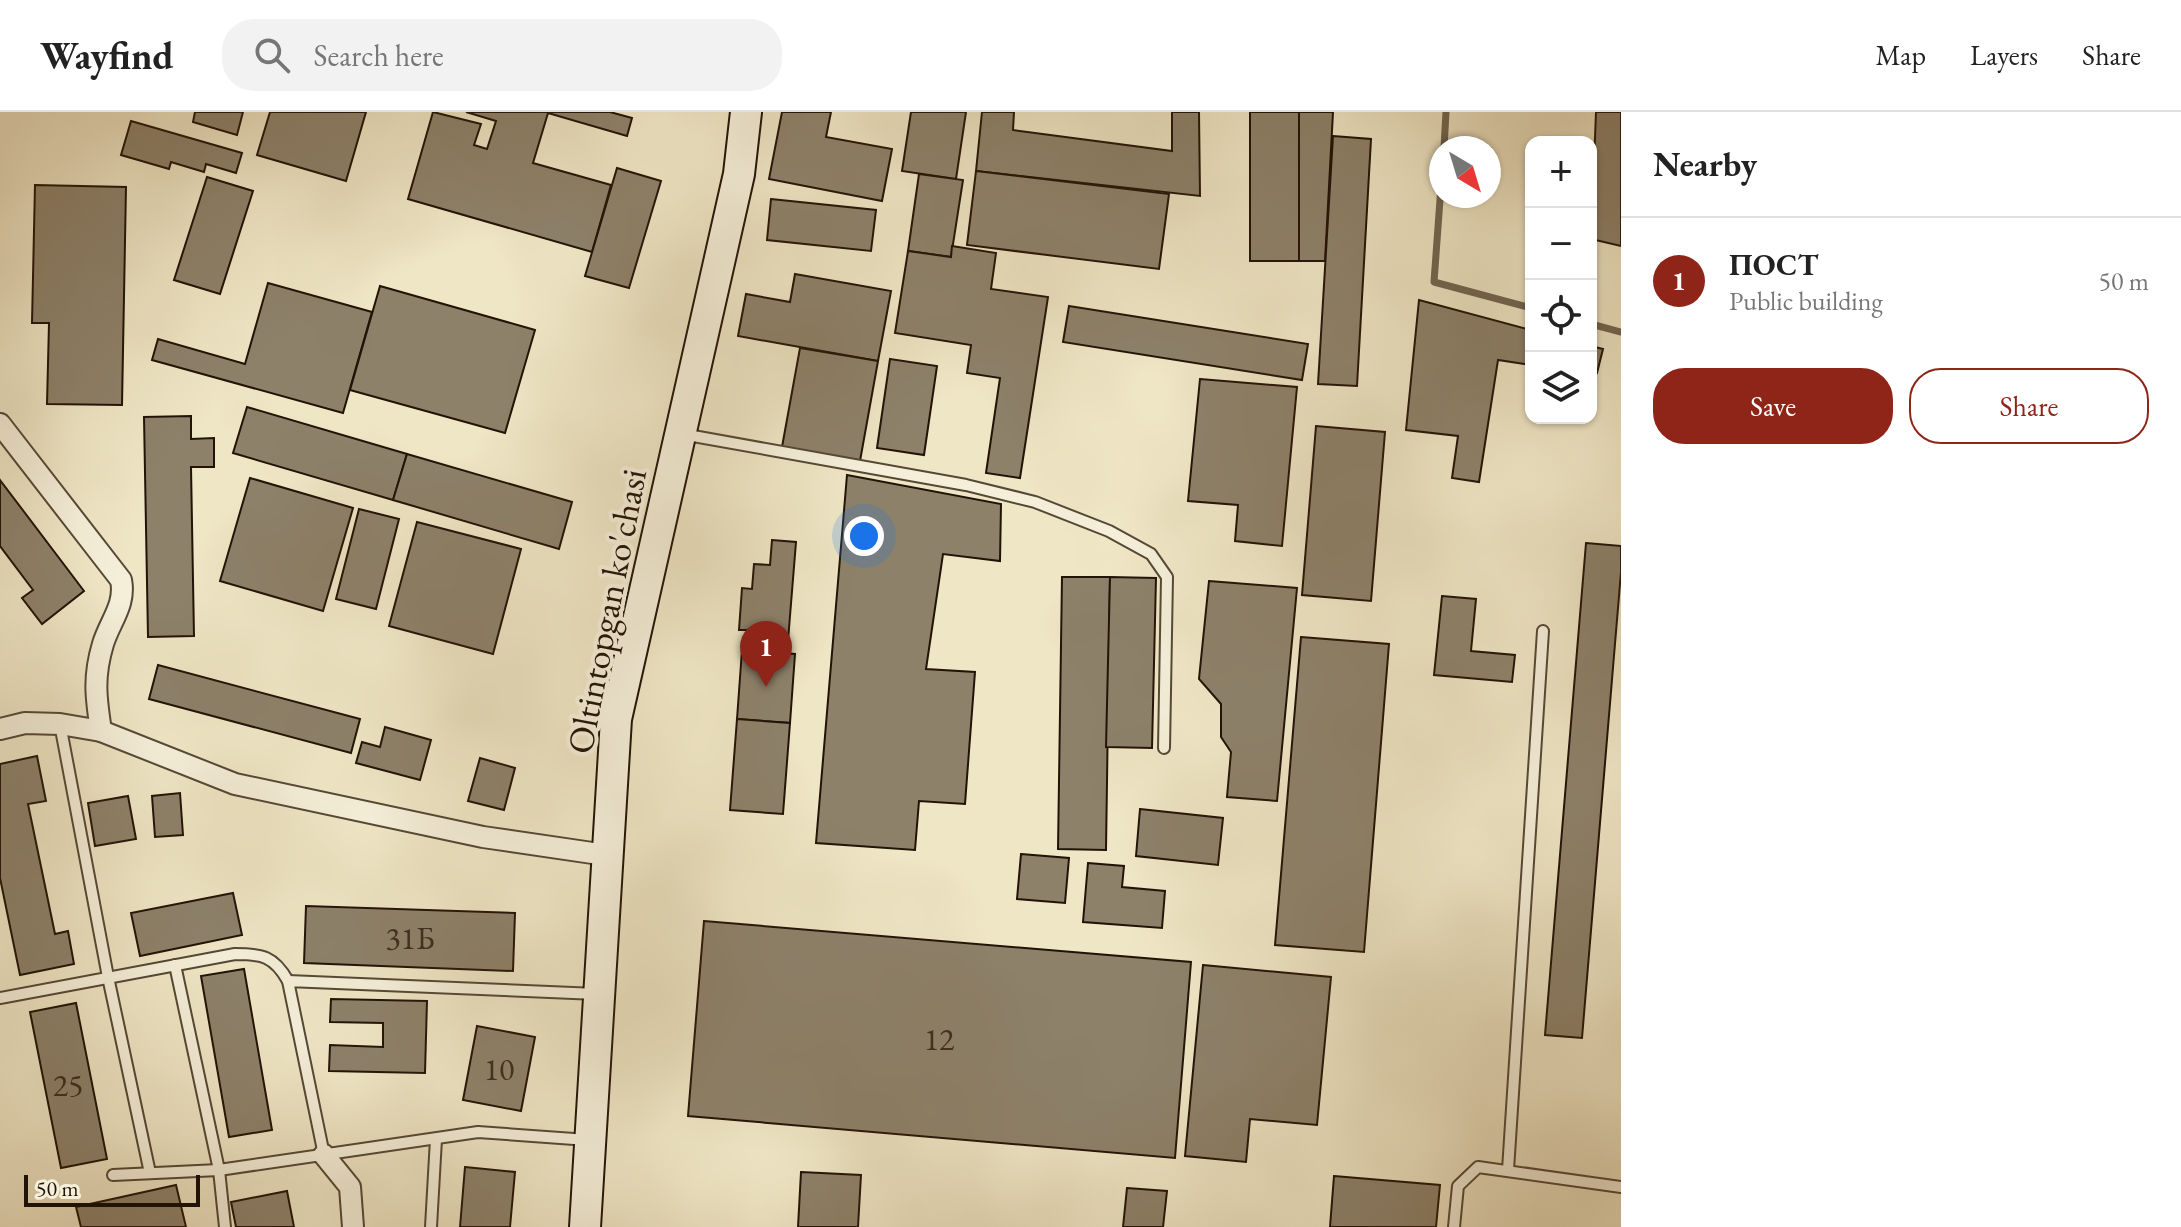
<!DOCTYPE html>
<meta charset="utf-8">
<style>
:root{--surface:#fff;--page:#f2f2f2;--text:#222;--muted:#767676;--line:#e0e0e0;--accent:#8f2418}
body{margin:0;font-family:"EB Garamond",serif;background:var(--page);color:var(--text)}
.controls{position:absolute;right:24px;top:24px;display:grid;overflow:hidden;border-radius:16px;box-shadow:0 2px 6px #0004}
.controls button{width:72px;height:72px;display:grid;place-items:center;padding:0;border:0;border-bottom:2px solid var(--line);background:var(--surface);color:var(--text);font:40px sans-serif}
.compass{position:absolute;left:1429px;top:24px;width:72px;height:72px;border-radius:50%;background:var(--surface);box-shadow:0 2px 6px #0004;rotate:142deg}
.scale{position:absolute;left:24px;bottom:20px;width:176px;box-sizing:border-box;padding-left:8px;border:4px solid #221307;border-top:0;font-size:22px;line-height:28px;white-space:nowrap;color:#221307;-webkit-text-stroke:6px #f5efd9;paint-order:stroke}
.you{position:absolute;left:864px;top:424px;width:28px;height:28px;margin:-20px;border:6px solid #fff;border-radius:50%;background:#1a73e8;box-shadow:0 0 0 12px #1a73e833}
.badge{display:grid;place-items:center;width:52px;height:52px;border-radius:50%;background:var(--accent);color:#fff;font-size:26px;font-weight:700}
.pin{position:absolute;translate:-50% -66px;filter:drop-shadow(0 2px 4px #0008)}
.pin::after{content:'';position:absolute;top:42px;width:28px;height:24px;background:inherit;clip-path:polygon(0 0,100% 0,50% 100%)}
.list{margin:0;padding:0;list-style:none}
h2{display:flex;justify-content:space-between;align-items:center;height:104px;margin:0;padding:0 32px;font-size:34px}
h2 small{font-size:26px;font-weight:400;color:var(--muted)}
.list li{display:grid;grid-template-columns:52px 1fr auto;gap:24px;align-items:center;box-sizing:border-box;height:128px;padding:0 32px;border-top:2px solid var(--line)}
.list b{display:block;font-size:30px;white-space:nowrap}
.list p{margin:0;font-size:26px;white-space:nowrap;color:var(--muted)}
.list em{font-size:26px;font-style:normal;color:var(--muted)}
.actions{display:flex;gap:16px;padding:24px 32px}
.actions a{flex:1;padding:18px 0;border:2px solid var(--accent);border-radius:32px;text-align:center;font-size:28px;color:var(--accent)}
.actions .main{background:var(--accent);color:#fff}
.icon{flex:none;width:44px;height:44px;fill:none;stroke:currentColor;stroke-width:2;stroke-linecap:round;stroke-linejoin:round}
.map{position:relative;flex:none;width:1621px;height:1115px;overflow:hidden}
header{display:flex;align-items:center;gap:48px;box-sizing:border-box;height:112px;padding:0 40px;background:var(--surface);border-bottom:2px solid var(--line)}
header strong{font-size:38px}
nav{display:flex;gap:44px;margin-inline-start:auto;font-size:28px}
.search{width:560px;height:72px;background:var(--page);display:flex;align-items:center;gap:20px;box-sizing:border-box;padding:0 28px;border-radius:32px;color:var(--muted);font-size:30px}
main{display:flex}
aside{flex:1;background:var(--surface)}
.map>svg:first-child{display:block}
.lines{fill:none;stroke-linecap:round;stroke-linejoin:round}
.stream{stroke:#736652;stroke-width:7}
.building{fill:#8d816a;stroke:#221307;stroke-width:2}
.lane-casing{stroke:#554836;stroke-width:14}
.street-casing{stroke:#554836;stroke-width:24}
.secondary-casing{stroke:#221307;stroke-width:34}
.lane{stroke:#f5efd9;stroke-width:10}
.street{stroke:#f5efd9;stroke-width:20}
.secondary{stroke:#f5efd9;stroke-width:30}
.labels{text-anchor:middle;stroke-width:8;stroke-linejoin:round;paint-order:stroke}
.number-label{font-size:32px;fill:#3d2e20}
.street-label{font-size:36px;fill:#221307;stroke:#f5efd9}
</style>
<header>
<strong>Wayfind</strong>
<div class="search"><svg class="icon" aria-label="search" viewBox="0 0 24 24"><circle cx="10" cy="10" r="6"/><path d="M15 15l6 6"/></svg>Search here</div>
<nav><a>Map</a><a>Layers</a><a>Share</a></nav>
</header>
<main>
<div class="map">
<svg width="1621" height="1115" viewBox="0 0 1621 1115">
<rect width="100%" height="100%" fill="#efe6c5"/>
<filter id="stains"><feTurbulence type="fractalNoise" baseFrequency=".0025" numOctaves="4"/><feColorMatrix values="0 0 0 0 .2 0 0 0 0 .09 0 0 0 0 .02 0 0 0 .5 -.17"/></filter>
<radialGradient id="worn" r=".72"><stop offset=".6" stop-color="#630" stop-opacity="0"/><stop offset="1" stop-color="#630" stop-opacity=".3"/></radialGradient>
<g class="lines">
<g class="stream">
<path d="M1444,36L1446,0"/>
<path d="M1441,74L1434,170L1531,196"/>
<path d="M1591,212L1621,220"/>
</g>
</g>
<g class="building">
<path d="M195,0H243L237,23L193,10Z"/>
<path d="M270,0H366L346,69L257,43Z"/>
<path d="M433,0L481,12L474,33L487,37L496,9L466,0H610L632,6L627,24L548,1L533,51L611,73L592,140L408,87Z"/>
<path d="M782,0H831L826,25L892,37L882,89L769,67Z"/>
<path d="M911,0H966L956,67L902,59Z"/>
<path d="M982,0H1014L1013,18L1172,39V0H1199L1200,84L976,59Z"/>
<rect x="1250" y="0" width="49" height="149"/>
<path d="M1299,0H1333L1325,149H1299Z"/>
<path d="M1596,0H1621V134L1591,127Z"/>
<path d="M131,9L242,41L236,61L206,52L204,60L171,50L169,57L121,43Z"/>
<path d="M1333,24L1371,27L1357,274L1318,272Z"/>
<path d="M617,56L661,69L629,176L585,164Z"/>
<path d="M976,59L1169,82L1159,157L967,133Z"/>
<path d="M919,62L963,68L951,145L908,139Z"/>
<path d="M207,65L253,79L220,182L174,168Z"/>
<path d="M35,73L126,75L122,293L47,292L49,211H32Z"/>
<path d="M771,87L876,98L871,139L767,128Z"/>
<path d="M952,134L996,141L991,177L1048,185L1020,366L986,361L1000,266L967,261L971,233L895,221L908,139L951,145Z"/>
<path d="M795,162L891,179L878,249L738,224L746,182L790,190Z"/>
<path d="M268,171L372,200L343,301L152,248L158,227L245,252Z"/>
<path d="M380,174L535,218L505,321L350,278Z"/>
<path d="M1419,188L1531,218V253L1498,248L1479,370L1452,366L1458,324L1406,318Z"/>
<path d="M1069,194L1308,232L1302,268L1063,230Z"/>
<path d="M1591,234L1603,237L1597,261L1591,259Z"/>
<path d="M800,236L878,249L860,349L782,335Z"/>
<path d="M890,247L937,254L924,343L877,336Z"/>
<path d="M1200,267L1297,275L1282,434L1235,429L1238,393L1188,389Z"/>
<path d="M247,295L407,342L393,388L233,341Z"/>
<path d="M191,304V327L214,326V355H191L194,524L148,525L144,305Z"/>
<path d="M1316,314L1385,320L1371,489L1302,483Z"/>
<path d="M407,342L572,390L559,437L393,388Z"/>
<path d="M847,363L1001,392L1000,449L943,442L926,557L975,560L965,692L919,689L915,738L816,731Z"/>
<path d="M250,366L353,396L323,499L220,469Z"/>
<path d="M0,368L84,479L42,512L22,486L33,478L0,434Z"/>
<path d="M359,397L399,407L376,497L336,487Z"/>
<path d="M417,410L521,437L493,542L389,514Z"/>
<path d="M772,428L796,430L787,541L749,538L750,518H739L742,476L752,477L754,452L770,453Z"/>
<path d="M1586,431L1621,434V460L1582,926L1545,923Z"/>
<path d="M1062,465H1110L1106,738L1058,737Z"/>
<path d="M1110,465L1156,466L1152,636L1106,635Z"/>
<path d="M1209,469L1297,476L1277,689L1227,685L1231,640L1221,625V592L1199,567Z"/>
<path d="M1442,484L1476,487L1471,539L1515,543L1512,570L1434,563Z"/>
<path d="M1301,525L1389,532L1364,840L1275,833Z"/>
<path d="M742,538L795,542L790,611L737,607Z"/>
<path d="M158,553L360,607L351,641L149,587Z"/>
<path d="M737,607L790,611L783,702L730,698Z"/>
<path d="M385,615L431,628L420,668L356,651L362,630L380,635Z"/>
<path d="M37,644L46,689L28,692L55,822L68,819L74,852L20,863L0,766V652Z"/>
<path d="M480,646L515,656L504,698L468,689Z"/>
<path d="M180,681L183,723L155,725L152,684Z"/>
<path d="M128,684L136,727L95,734L88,691Z"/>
<path d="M1140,697L1223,706L1218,753L1136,744Z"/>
<path d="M1021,742L1069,746L1065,791L1017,787Z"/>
<path d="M1088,751L1124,754L1122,775L1165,779L1162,816L1083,810Z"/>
<path d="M233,781L242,823L140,844L131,801Z"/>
<path d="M306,794L515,801L513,859L304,851Z"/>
<path d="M704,809L1191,850L1175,1046L688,1004Z"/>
<path d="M1203,853L1331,865L1317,1013L1250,1007L1246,1050L1185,1044Z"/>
<path d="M244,857L272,1018L229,1025L201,864Z"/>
<path d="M331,887L427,889L425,961L329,959L330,933L383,935V911L330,910Z"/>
<path d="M76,891L107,1047L61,1056L30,900Z"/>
<path d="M477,914L535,925L521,999L463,988Z"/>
<path d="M465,1055L515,1060L510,1115H460Z"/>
<path d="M801,1060L861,1063L858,1115H798Z"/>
<path d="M1334,1064L1440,1073L1436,1115H1330Z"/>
<path d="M176,1073L186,1115H81L76,1095Z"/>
<path d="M1127,1076L1167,1079L1163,1115H1123Z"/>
<path d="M287,1079L294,1115H236L231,1090Z"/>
</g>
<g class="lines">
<g class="lane-casing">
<g id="lane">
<path d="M682,322L966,373L1035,390L1109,419L1151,442L1167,465L1164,636"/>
<path d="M60,612L108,865L150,1061"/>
<path d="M175,853L219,1058L225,1115"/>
<path d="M0,886L235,842C262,842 274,844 288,869"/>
<path d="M324,1043L288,869L597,882"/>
<path d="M1508,1058L1543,519"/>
<path d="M113,1063L219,1058L478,1020L588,1028"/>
<path d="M431,1115L436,1027"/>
<path d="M1454,1115L1458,1074L1478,1055L1621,1075"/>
</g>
</g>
<g class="street-casing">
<g id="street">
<path d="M0,312L121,468C126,493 110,509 103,532C93,565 96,586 101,619"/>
<path d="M0,617L25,611L60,612L101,619L235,672L483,725L606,743"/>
<path d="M324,1043L350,1075L353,1115"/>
</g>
</g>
<g class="secondary-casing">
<path id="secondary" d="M585,1115L616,607L739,62L746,0"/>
</g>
<use href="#lane" class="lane"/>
<use href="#street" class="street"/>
<use href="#secondary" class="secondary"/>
</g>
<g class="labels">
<g class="number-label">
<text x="410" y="837">31Б</text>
<text x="939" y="938">12</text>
<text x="499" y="968">10</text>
<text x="68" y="984">25</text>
</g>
<g class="street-label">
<text transform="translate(606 499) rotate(-79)" y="13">Oltintopgan ko'chasi</text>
</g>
</g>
<rect width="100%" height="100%" filter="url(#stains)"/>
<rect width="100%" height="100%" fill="url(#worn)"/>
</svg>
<div class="controls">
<button>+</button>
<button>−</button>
<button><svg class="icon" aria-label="locate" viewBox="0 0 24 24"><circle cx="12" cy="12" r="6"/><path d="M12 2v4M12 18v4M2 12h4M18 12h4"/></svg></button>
<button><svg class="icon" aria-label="layers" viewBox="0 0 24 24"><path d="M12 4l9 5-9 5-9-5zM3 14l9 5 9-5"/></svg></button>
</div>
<svg class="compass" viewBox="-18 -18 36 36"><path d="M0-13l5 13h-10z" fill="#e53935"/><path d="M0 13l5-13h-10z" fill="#767676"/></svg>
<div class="scale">50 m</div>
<div class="you"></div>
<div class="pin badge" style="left:766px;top:575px">1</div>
</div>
<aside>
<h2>Nearby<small></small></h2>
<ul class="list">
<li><span class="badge">1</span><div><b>ПОСТ</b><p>Public building</p></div><em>50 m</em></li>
</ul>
<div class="actions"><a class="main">Save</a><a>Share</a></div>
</aside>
</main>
